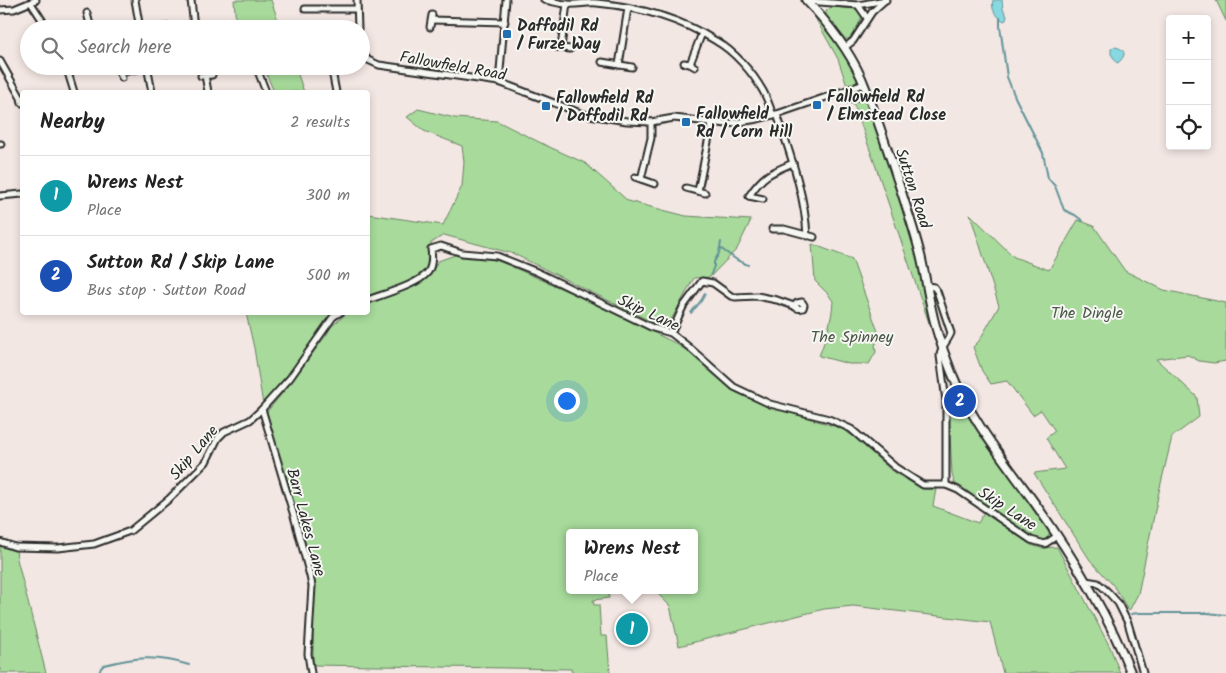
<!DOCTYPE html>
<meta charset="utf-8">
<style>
:root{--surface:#fff;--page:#f6f6f6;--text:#222;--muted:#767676;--line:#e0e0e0;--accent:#1f6fb2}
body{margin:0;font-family:Kalam,sans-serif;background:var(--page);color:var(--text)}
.controls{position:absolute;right:15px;top:15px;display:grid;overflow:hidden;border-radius:5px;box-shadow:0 2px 8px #0003}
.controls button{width:45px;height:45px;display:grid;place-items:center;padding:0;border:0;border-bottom:1px solid var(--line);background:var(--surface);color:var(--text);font:25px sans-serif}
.you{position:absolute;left:566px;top:400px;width:18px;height:18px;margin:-12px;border:4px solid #fff;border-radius:50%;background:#1a73e8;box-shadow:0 0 0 8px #1a73e833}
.badge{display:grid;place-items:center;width:32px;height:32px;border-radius:50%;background:var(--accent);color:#fff;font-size:16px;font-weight:700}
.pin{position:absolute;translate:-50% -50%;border:2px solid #fff;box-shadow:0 1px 5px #0006}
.popup{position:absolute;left:566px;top:529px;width:132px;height:65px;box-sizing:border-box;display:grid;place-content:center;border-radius:5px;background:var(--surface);filter:drop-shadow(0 1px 4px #0005);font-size:16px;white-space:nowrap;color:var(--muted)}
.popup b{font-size:19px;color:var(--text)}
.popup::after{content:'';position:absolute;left:50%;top:100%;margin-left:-10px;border:10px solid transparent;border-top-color:var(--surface)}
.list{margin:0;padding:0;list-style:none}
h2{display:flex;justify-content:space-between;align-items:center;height:65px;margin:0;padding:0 20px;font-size:21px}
h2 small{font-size:16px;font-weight:400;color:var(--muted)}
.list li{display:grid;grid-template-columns:32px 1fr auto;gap:15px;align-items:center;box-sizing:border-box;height:80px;padding:0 20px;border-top:1px solid var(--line)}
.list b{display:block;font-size:19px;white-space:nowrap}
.list p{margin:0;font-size:16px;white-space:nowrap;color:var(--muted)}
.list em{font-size:16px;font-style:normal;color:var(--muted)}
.icon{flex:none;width:28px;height:28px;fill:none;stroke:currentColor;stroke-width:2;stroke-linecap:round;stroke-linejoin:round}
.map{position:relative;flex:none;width:1226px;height:673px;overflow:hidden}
.search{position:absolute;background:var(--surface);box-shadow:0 2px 8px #0003;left:20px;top:20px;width:350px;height:55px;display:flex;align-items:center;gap:12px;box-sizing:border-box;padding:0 18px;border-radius:28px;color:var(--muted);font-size:19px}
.panel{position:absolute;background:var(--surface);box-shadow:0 2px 8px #0003;left:20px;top:90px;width:350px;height:225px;border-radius:5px}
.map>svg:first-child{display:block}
.green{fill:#a7da9b;stroke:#698263}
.water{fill:#87d8e0;stroke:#629398}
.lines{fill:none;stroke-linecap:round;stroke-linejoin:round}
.stream{stroke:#629398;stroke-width:2}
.minor-casing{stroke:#2b2b2b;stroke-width:9}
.secondary-casing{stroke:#2b2b2b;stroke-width:11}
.minor{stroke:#f6f6f2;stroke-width:5}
.secondary{stroke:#f6f6f2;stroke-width:7}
.poi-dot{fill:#1f6fb2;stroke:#f6f6f2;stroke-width:2}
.labels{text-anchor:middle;stroke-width:4;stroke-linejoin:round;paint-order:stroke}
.poi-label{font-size:16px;font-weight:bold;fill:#2b2b2b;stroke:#f6f6f2;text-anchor:start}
.street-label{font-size:16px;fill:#2b2b2b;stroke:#f6f6f2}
.park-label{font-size:16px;fill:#4a5747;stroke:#f6f6f2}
</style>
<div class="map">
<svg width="1226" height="673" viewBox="0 0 1226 673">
<rect width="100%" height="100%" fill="#f3e7e3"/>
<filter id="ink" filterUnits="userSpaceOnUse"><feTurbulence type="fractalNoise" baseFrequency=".02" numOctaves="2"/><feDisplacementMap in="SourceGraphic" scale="10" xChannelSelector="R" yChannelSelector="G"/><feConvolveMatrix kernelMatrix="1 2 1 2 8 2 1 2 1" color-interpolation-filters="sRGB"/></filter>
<g filter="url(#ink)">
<g class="green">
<path d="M234,0H271L281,29H244L236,24Z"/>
<path d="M1216,0H1226V21Z"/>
<path d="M832,7L857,9C860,11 862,13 862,17L853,37L847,39H845L826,15V11Z"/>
<path d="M813,14L832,36L858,78L856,83L847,86L838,59Z"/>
<path d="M263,66H295L304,92H274Z"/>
<path d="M862,98H866L872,113L903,206L918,257L929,323L877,170L853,102Z"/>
<path d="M418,109L455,118L497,121L545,145L585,163L628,201L686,216L751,220L737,249L710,277L694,278L666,329L514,254L444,235L431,243L427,269L414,280L368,297V214L443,225L462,186L464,162L462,146L424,131L407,117Z"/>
<path d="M970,214L1014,257L1049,270L1078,220L1094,226L1125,271L1164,290L1226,303V361L1214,363L1199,361L1188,355L1156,359L1197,397L1199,417L1172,437L1158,496L1138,594L1129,611L1113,585L1090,560L1034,473L1065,469L1046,438L1055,431L1041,410L1033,415L1007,381L991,384L982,371L973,347L979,341L999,306Z"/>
<path d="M812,244L852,259L881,340L875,344L876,352L869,364H849L819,356C826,338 832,320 833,301L828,294L815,281Z"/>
<path d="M455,255H472L499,261L583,298L675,343L694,355L735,392L775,408L840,428L853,436L893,472L923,489H936L933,506L978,523L984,512L1031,545L1041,548L1057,547L1110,647L1120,673H1003L990,622L853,606L824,609L679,646L670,606L654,590H694V533H570V590H608L609,598L593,600L594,605H599L601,636H607L610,673H572L571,669L313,665V611L314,586L292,497L266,413L293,380L327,334L331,327L347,313L368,312V305L414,284L431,273L438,261Z"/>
<path d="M246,313H337L288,377L263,405L254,348Z"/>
<path d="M952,391L956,392L974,423L1049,530C1050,540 1044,542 1036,539L963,490L954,482L952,474L948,395Z"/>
<path d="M0,545L16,549L17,559L46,673H0Z"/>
</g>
<g class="water">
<path d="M993,0H1002L1003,9L1007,16L1006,20L1004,21C995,15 991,10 993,0Z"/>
<path d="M1114,47C1119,47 1127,51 1123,57C1122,59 1120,61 1119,62L1117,63L1111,54V49Z"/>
</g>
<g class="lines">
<g class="stream">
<path d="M1000,18V26L1007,77L1015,97L1043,153L1048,178L1055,186L1064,210L1075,215L1083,221"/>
<path d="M720,248L737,260L748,265"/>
<path d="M711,274L714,266V262L719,253L721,242"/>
<path d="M691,313C696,306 703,301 705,293"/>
<path d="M1131,614L1138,613H1207L1226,615"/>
<path d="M99,673L101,668L104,665C136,657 157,655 189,665"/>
</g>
<g class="minor-casing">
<g id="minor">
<path d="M135,0L140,29"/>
<path d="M191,0L194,27"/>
<path d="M357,0L358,29"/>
<path d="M544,0C552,1 560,4 567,4C577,5 587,2 597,3C639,7 681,19 716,41C734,51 753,73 763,91C767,98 770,107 773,115"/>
<path d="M807,1L858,5L886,0"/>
<path d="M31,3L48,29"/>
<path d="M858,5L867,18"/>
<path d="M305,9H356"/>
<path d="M0,10L14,9L36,0"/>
<path d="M87,13L91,29"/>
<path d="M432,20L505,22"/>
<path d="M430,27L432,15"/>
<path d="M141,29L167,27L226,26L233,29"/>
<path d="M556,47L570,49"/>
<path d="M561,47L567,4"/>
<path d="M844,48L853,41L872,12L884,1"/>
<path d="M361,51L368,60L379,65L499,82L583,114L627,121L651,122L674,118L727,124L758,119L777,114L864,84"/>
<path d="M0,61L21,98L22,103"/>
<path d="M602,62L632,67"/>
<path d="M684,63L690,64L695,67"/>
<path d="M690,64L702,33"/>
<path d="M619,65L628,8"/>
<path d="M66,66L74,92"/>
<path d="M147,66L152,92"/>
<path d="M256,66L266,92"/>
<path d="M331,66L336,92"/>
<path d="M117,68L122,78"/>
<path d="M120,73L145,67H147"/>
<path d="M205,75L208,92"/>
<path d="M201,76L212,75"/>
<path d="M499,82L506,0"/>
<path d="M837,94C849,103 854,98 867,93"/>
<path d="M777,114C790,154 805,194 807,236"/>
<path d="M0,144H1"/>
<path d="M635,177L655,184"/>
<path d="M641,179L651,138V122"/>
<path d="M686,188L705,193"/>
<path d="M698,191L712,122"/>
<path d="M0,196L22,194"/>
<path d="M749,196C763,175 770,173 793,163"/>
<path d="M749,196L763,199"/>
<path d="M772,229H784L814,237"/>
<path d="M927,286L934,287L937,291L951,333C948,341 940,348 940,356L946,401V485"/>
<path d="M368,300C383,294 418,285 428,272C432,266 432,256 431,249L441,246L462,253L497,256L537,272L653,328L671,333L690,348L734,387L770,404L829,419L851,429L895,467L923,485H946L958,490L1031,540L1045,544L1057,536"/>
<path d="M671,333L683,307L702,281L713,283L731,296L735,297L757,296L777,300L794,306L797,303L802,302L804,305L803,308C799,309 797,309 794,306"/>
<path d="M262,409L294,516L310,576L312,586L308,654L311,673"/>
<path d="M0,542L15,547L58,548L94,544L130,531L169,499L206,462L218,438L224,432L250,420L262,409L290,378L333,317L341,312"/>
<path d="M1086,581L1098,583L1107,591L1118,603L1128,623L1143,673"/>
</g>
</g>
<g class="secondary-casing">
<path id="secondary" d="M806,0C827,22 848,49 861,77C873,105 882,134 892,163C902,194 913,225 921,257C926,279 929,302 935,324C939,340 945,355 951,371C970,419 1004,460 1034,502C1072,555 1107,612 1131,673"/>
</g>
<use href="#minor" class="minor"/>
<use href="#secondary" class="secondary"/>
</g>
</g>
<g class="poi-dot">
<rect x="502" y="29" width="10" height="10" rx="2.5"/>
<rect x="812" y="100" width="10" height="10" rx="2.5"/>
<rect x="541" y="101" width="10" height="10" rx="2.5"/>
<rect x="681" y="117" width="10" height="10" rx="2.5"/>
</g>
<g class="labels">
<g class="poi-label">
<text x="517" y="31">Daffodil Rd<tspan x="517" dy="18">/ Furze Way</tspan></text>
<text x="827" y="102">Fallowfield Rd<tspan x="827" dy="18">/ Elmstead Close</tspan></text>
<text x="556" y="103">Fallowfield Rd<tspan x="556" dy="18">/ Daffodil Rd</tspan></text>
<text x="696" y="119">Fallowfield<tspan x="696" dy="18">Rd / Corn Hill</tspan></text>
</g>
<g class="street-label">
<text transform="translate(453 65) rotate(10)" y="6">Fallowfield Road</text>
<text transform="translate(914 188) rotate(72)" y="6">Sutton Road</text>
<text transform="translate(649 312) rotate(25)" y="6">Skip Lane</text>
<text transform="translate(193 452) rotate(-50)" y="6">Skip Lane</text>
<text transform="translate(1008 508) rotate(33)" y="6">Skip Lane</text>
<text transform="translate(307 522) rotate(75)" y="6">Barr Lakes Lane</text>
</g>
<g class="park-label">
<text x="1087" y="318">The Dingle</text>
<text x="852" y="342">The Spinney</text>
</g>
</g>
</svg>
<div class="controls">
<button>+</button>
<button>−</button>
<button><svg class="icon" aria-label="locate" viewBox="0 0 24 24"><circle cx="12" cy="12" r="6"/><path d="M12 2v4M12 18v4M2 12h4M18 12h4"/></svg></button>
</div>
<div class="you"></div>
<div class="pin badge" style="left:632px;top:629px;background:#0f9aa8">1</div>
<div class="popup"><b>Wrens Nest</b>Place</div>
<div class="pin badge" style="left:960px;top:401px;background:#1a4fb4">2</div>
<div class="search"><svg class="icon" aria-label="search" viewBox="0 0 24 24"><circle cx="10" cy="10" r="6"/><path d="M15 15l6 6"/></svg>Search here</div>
<section class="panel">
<h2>Nearby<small>2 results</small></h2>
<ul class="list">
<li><span class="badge" style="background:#0f9aa8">1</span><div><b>Wrens Nest</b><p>Place</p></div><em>300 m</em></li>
<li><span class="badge" style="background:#1a4fb4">2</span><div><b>Sutton Rd / Skip Lane</b><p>Bus stop · Sutton Road</p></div><em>500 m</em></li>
</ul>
</section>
</div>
